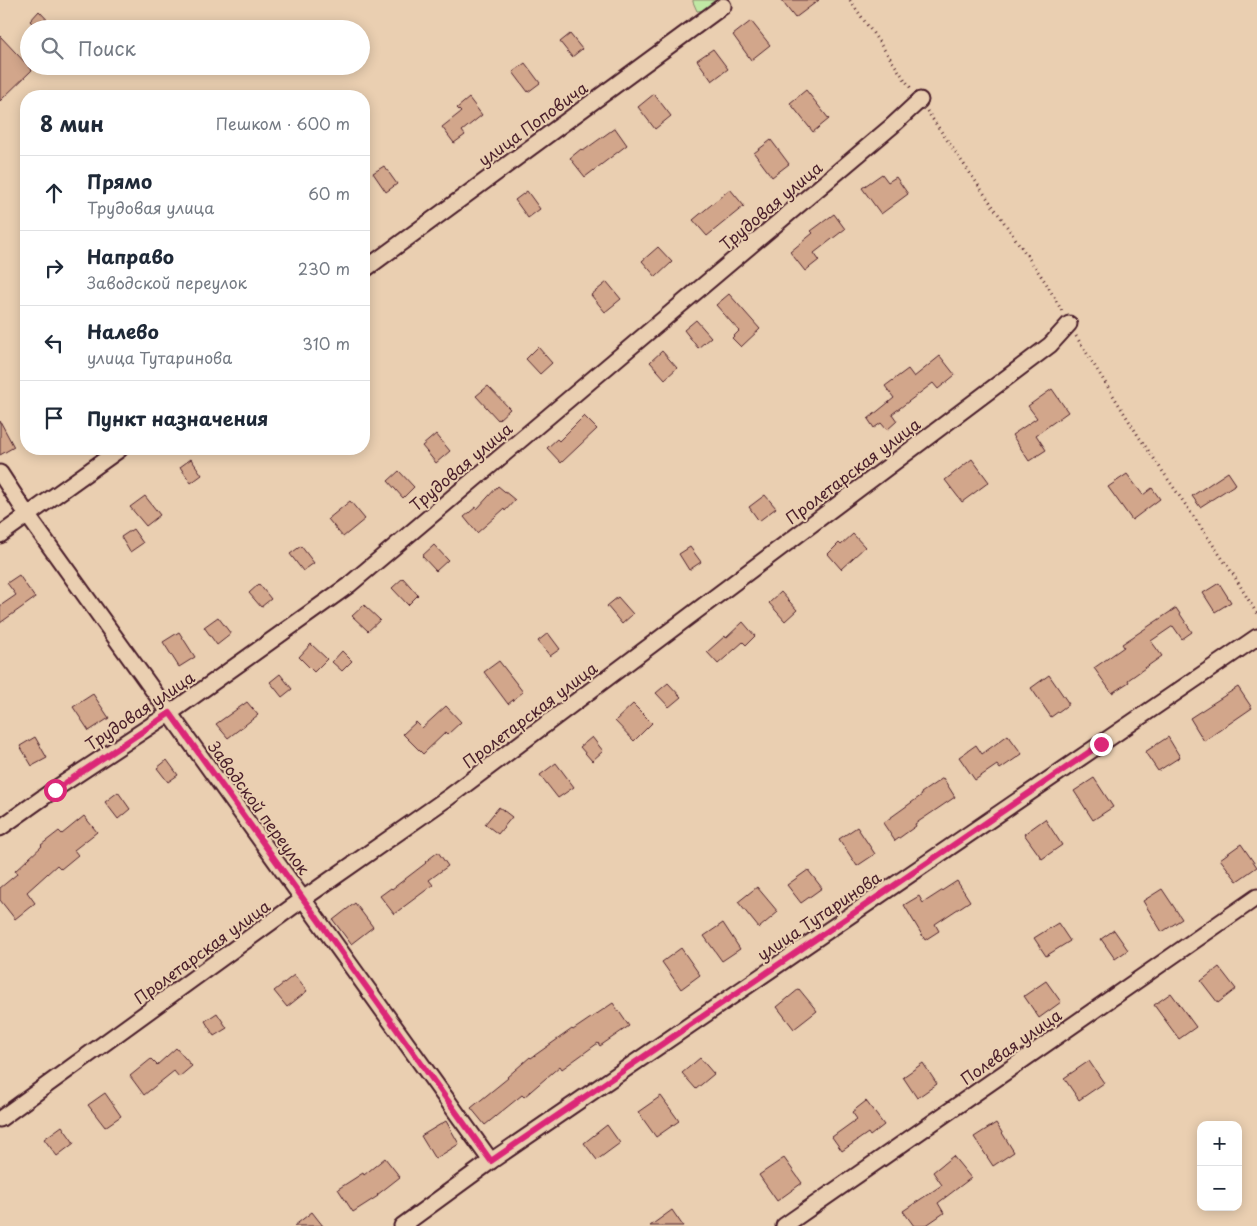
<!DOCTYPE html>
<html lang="ru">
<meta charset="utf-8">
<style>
:root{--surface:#fff;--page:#f6f6f7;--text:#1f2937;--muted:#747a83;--line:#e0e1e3}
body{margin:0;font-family:"Playpen Sans",sans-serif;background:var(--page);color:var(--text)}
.controls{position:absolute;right:15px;bottom:15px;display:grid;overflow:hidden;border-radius:10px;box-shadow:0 2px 12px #0003}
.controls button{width:45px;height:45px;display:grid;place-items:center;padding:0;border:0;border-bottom:1px solid var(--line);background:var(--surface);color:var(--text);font:25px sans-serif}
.stop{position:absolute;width:15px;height:15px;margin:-11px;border:4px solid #db2777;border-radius:50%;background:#fff}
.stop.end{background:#db2777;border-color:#fff;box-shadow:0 1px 5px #0008}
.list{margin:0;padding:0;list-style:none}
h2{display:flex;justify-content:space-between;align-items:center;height:65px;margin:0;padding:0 20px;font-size:21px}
h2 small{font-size:16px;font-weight:400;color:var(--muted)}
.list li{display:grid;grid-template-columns:32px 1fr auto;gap:15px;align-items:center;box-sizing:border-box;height:75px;padding:0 20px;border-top:1px solid var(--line)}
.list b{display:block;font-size:19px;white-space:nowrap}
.list p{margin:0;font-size:16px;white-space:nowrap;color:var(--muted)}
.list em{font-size:16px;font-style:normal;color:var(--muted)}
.icon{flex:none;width:28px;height:28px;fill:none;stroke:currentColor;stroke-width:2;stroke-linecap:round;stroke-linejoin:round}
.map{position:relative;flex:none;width:1257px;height:1226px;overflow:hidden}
.search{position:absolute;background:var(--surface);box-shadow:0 2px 12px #0003;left:20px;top:20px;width:350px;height:55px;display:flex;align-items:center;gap:12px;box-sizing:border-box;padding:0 18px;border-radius:28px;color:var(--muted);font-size:19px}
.panel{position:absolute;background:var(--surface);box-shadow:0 2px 12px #0003;left:20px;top:90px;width:350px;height:365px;border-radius:20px}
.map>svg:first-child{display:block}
.green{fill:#c0e8a4;stroke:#858468}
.building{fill:#d2a68b;stroke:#4a1f2b}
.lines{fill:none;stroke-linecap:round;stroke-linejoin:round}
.street-casing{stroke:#4a1f2b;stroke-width:19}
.path{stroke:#4a1f2b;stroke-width:3;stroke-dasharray:1 4;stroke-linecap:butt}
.street{stroke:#eacfb1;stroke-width:15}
.route{stroke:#db2777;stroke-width:6}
.labels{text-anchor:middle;stroke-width:4;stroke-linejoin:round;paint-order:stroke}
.street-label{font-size:16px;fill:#4a1f2b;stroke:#eacfb1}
</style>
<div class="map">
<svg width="1257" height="1226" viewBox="0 0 1257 1226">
<rect width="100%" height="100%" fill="#eacfb1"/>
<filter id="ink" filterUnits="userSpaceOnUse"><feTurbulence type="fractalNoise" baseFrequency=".02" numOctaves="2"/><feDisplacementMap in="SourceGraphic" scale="10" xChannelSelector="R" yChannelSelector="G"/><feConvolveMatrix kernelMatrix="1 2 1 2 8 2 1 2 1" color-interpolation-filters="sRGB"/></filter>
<g filter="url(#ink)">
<path class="green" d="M693,0H716L710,10L697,11L693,2Z"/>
<g class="building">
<path d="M781,0H819L795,18Z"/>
<path d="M39,11L56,29H38L30,21Z"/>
<path d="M751,21L770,45L751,60L733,35Z"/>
<path d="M570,34L582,49L572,57L560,42Z"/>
<path d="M0,36L32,70L0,101Z"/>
<path d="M713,49L728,69L712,81L697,60Z"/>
<path d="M525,63L540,83L528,92L513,72Z"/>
<path d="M806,90L829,119L813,132L790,103Z"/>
<path d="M654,94L671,116L655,129L638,107Z"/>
<path d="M469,98L482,115L462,131L465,135L454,143L442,127L461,112L457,108Z"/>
<path d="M615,128L627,145L585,177L570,158L581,149L583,151Z"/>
<path d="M771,140L789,164L772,177L754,153Z"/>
<path d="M384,166L397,184L386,192L373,173Z"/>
<path d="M882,174L888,182L896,177L908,194L881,214L862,188Z"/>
<path d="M730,189L744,206L707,236L693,220Z"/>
<path d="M527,191L540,209L528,218L515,200Z"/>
<path d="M834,214L845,229L814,253L819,260L805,271L790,252L813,233L811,231Z"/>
<path d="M658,247L672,262L656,277L642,261Z"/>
<path d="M607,282L621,299L605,312L591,295Z"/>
<path d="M729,294L760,329L741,347L732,338L739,331L716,305Z"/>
<path d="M696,320L711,337L698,348L684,330Z"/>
<path d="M538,347L552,363L540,374L526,359Z"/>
<path d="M662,351L677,368L665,379L650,362Z"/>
<path d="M940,356L955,375L938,389L933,383L892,414L897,421L887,430L881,423L874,428L868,419L894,398L885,386L908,369L914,377Z"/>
<path d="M488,386L510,409L498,420L476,396Z"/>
<path d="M1052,389L1068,412L1036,435L1046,450L1029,461L1012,435L1037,418L1028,406Z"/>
<path d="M584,416L597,429L561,463L547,448L557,439L559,441Z"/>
<path d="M0,421L14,447L0,455Z"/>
<path d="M436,434L450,451L436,463L422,446Z"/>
<path d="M191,459L202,475L191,483L180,467Z"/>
<path d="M972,459L989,482L962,502L945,480Z"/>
<path d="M399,471L414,487L403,498L388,481Z"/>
<path d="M1228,472L1236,484L1200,507L1192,496Z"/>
<path d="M1127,474L1143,495L1152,488L1160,499L1132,520L1108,487Z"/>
<path d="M498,486L515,500L505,511L504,509L477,533L464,517L476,507L477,509Z"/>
<path d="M765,495L776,508L759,521L749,507Z"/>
<path d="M145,496L160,515L146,526L130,507Z"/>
<path d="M350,501L365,519L343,537L328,519Z"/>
<path d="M133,529L143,543L130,552L121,537Z"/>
<path d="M853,534L865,547L841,569L828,554L839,543L841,545Z"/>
<path d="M434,545L448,560L436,571L422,556Z"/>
<path d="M301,546L314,563L303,571L290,554Z"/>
<path d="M690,547L701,562L689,570L679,554Z"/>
<path d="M19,575L35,598L0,623V606L16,595L7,583Z"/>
<path d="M403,578L418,595L408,605L392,588Z"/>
<path d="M1219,583L1231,602L1215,612L1203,593Z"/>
<path d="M259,584L271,599L261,607L249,593Z"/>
<path d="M781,592L797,610L785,621L769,603Z"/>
<path d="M618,597L633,614L622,624L607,606Z"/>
<path d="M364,605L380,620L368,631L352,616Z"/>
<path d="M1176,608L1192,632L1182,639L1173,626L1151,641L1162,656L1128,680L1129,682L1112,693L1094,668L1124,647L1122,644Z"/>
<path d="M218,617L231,634L217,645L204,627Z"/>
<path d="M743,622L755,636L746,645L743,642L718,664L707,652L725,636L726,638Z"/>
<path d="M179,632L195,657L179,667L163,642Z"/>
<path d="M548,633L560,649L550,656L538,641Z"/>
<path d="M311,644L327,659L314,672L299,657Z"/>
<path d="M342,651L352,661L342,671L332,662Z"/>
<path d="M499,661L523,692L508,704L484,672Z"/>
<path d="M280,674L292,689L282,697L270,682Z"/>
<path d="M1049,675L1069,704L1051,717L1031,688Z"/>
<path d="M668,683L681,697L669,707L656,693Z"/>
<path d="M1238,687L1252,708L1204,741L1190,718Z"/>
<path d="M93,694L109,718L89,731L73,707Z"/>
<path d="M247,702L258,715L228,738L216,724Z"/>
<path d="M633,704L652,723L634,741L615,721Z"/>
<path d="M446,706L461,722L448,734L446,732L423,754L403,734L416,722L422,728Z"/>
<path d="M1008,735L1022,754L1000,769L997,765L975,780L959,757L976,745L982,754Z"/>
<path d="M35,737L47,758L32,766L20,746Z"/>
<path d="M592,737L603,751L592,761L580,747Z"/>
<path d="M1168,737L1180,757L1158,771L1145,752Z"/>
<path d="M167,760L178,775L168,782L157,768Z"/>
<path d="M556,763L574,787L558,798L540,775Z"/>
<path d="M943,778L955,797L915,824L916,826L895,841L883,823L922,795L921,793Z"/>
<path d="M1094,778L1113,807L1093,820L1074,791Z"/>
<path d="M118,792L130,809L118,819L105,802Z"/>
<path d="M499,807L512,817L498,834L485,824Z"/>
<path d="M84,816L97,832L74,850L78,855L61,869L57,865L27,892L35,903L15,919L0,900V888L17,874L15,871L42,846L41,845L59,831L62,834Z"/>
<path d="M1045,819L1062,845L1042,859L1024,834Z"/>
<path d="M857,827L875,854L857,866L839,839Z"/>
<path d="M1241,844L1257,867L1237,881L1220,859Z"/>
<path d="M438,852L448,866L429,880L433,885L394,914L380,896L391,888L392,889L426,863L425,862Z"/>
<path d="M808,870L822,888L801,903L787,885Z"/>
<path d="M957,881L970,901L935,924L939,931L925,940L904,905L919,896L923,903Z"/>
<path d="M757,887L778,912L759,928L738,902Z"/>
<path d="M1162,889L1182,919L1162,932L1143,901Z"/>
<path d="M355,903L373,927L351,944L333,920Z"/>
<path d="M723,923L740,949L722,961L704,936Z"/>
<path d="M1058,923L1070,941L1046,956L1034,938Z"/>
<path d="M1114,930L1128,950L1115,959L1101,939Z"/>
<path d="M681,948L700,975L681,989L662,962Z"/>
<path d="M1219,967L1236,989L1218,1003L1201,981Z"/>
<path d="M294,975L307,991L287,1007L274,991Z"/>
<path d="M1046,981L1061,1002L1039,1018L1024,996Z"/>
<path d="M799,989L817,1011L794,1029L777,1007Z"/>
<path d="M1171,993L1196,1027L1179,1039L1154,1005Z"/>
<path d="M613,1003L629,1026L600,1046L598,1043L562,1069L560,1066L524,1097L522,1095L485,1125L471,1108L508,1078L507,1077L530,1057L531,1058L572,1029L573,1030Z"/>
<path d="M217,1013L227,1028L214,1036L205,1021Z"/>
<path d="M176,1048L192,1066L179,1077L174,1071L144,1095L130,1076L151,1059L157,1065Z"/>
<path d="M700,1058L714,1074L696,1089L682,1073Z"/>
<path d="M1089,1061L1104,1083L1079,1100L1064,1078Z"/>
<path d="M923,1063L937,1084L917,1098L903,1077Z"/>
<path d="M105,1093L121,1116L105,1127L88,1105Z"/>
<path d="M661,1096L679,1121L656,1137L638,1112Z"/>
<path d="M866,1101L884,1125L870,1136L868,1133L842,1151L832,1137L857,1119L852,1112Z"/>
<path d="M446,1121L459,1144L435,1159L421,1136Z"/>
<path d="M996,1123L1014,1152L993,1166L974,1137Z"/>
<path d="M607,1125L620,1143L597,1160L584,1143Z"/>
<path d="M62,1126L74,1143L57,1156L44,1139Z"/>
<path d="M953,1156L971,1178L938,1203L944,1213L925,1226H914L903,1211L942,1185L933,1172Z"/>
<path d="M385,1158L400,1177L377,1195L378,1196L353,1212L338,1189L363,1173L364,1175Z"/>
<path d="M784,1158L802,1183L777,1201L759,1175Z"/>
<path d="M672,1210L683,1226H650Z"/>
<path d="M312,1212L323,1226H294Z"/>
</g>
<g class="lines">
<g class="street-casing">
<g id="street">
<path d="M364,270L723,6"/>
<path d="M0,473L28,516L491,1161"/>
<path d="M0,535L120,449"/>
<path d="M0,828L55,789L170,713L349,585L892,126L920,100"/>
<path d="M0,1119L303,899L449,797L1050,345L1069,324"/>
<path d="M402,1226L491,1161L1257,637"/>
<path d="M784,1226L1257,897"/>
</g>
</g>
<g class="path">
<path d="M850,0L912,90"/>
<path d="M927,111L1046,283L1062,311"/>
<path d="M1076,336L1139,437L1233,574L1257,614"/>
</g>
<use href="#street" class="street"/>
</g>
</g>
<g class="lines" filter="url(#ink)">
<path class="route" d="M55,790L170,713L491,1161L1101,744"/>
</g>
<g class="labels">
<g class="street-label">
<text transform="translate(533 124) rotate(-36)" y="6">улица Поповича</text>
<text transform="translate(771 206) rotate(-40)" y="6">Трудовая улица</text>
<text transform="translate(461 467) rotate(-40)" y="6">Трудовая улица</text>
<text transform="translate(853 471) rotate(-37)" y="6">Пролетарская улица</text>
<text transform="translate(140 711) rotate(-34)" y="6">Трудовая улица</text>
<text transform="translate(530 715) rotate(-37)" y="6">Пролетарская улица</text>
<text transform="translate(259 808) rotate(54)" y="6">Заводской переулок</text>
<text transform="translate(819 916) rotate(-34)" y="6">улица Тутаринова</text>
<text transform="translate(202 952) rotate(-36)" y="6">Пролетарская улица</text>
<text transform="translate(1011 1047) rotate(-35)" y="6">Полевая улица</text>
</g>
</g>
</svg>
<div class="controls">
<button>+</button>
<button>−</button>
</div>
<div class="stop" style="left:55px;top:790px"></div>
<div class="stop end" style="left:1101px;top:744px"></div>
<div class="search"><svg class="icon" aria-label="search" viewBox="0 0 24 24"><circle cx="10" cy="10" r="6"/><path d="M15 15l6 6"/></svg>Поиск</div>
<section class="panel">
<h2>8 мин<small>Пешком · 600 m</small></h2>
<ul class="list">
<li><svg class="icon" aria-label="ahead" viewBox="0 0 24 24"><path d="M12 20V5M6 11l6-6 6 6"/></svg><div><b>Прямо</b><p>Трудовая улица</p></div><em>60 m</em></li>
<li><svg class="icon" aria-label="right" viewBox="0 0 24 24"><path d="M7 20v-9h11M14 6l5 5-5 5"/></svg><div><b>Направо</b><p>Заводской переулок</p></div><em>230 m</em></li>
<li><svg class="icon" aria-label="left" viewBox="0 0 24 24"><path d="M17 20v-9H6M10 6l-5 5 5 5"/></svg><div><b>Налево</b><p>улица Тутаринова</p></div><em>310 m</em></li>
<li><svg class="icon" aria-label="arrive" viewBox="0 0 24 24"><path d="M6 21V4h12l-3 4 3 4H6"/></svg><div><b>Пункт назначения</b></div></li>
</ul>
</section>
</div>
